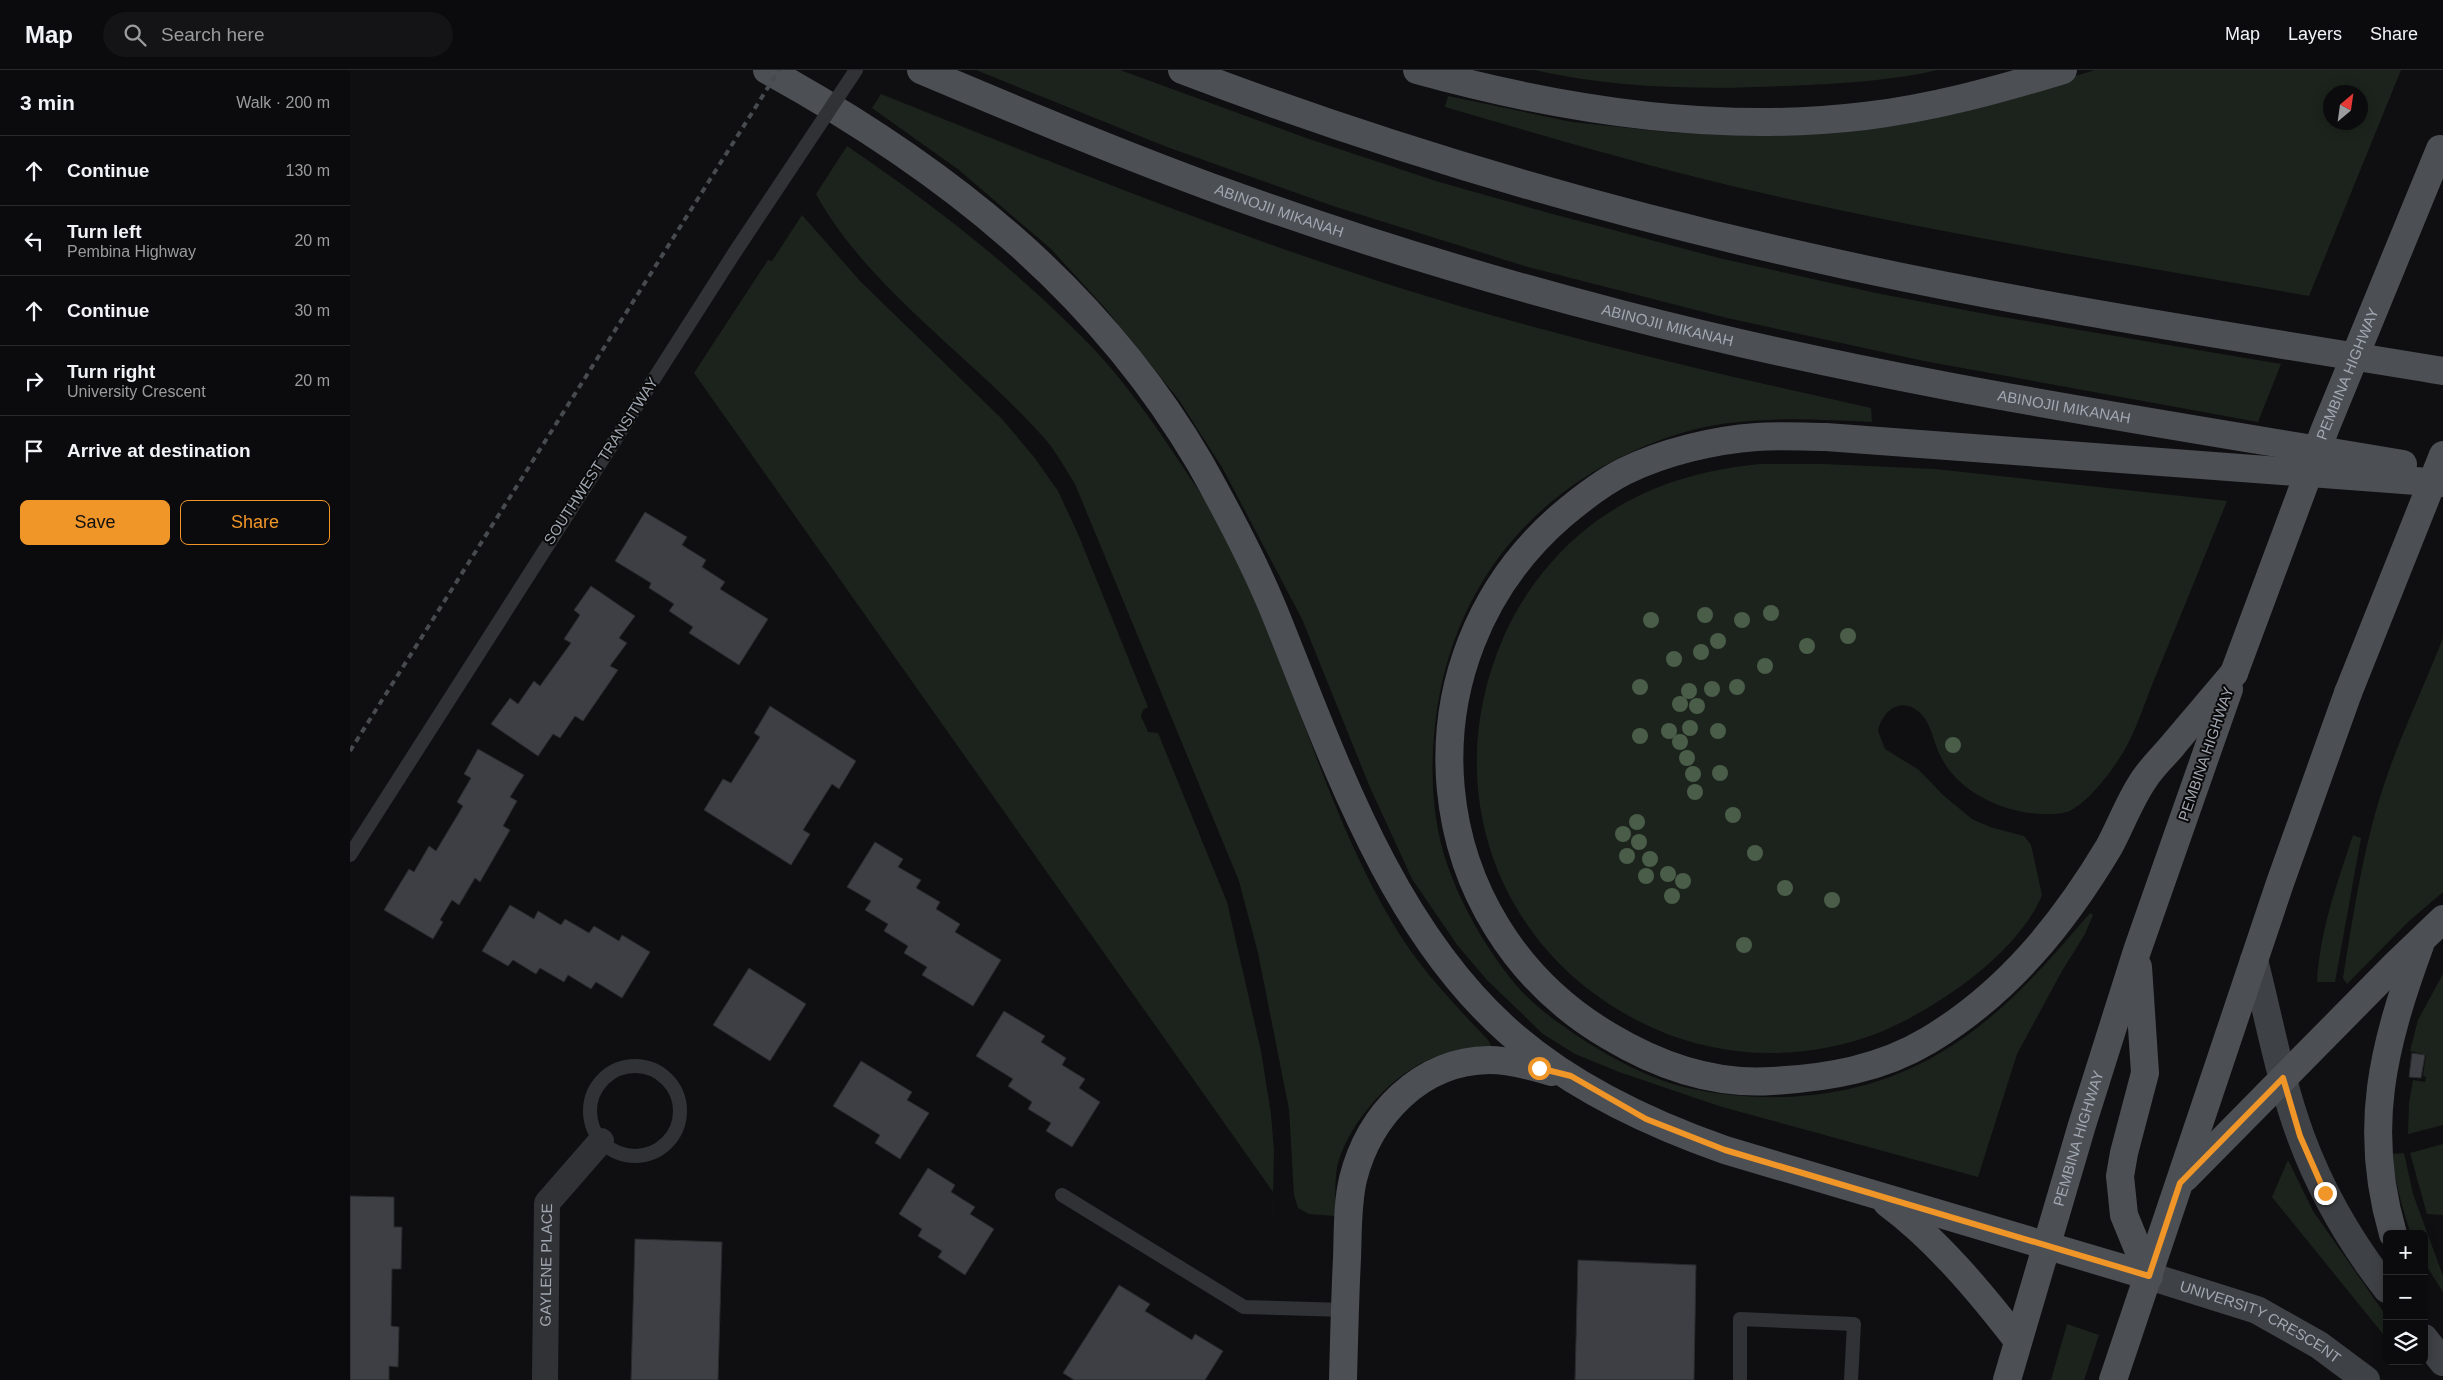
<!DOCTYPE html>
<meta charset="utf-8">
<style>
:root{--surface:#0b0b0d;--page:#141416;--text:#f1f3f6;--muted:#9a9b9d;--line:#2b2b2e;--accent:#f09527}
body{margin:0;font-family:Helvetica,sans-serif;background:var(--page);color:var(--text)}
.controls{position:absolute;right:15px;bottom:15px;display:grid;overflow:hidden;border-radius:8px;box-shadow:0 2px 12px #0003}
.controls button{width:45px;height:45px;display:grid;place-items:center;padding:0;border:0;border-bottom:1px solid var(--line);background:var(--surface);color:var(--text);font:25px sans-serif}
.compass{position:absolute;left:1973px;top:15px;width:45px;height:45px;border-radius:50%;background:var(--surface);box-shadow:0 2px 12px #0003;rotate:29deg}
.stop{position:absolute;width:15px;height:15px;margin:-11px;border:4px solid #f09527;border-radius:50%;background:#fff}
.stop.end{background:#f09527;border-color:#fff;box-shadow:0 1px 5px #0008}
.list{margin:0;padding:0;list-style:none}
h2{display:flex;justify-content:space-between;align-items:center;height:65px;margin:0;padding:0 20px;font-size:21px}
h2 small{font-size:16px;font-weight:400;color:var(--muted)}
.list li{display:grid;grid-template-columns:32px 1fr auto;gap:15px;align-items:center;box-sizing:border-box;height:70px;padding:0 20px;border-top:1px solid var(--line)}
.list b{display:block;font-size:19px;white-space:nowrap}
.list p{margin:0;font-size:16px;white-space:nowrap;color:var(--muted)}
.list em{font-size:16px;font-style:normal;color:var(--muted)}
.actions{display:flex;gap:10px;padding:15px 20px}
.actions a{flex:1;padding:11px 0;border:1px solid var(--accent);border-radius:8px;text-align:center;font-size:18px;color:var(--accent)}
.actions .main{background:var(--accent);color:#111}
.icon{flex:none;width:28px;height:28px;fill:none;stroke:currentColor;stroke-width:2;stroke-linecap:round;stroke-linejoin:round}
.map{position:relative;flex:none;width:2093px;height:1310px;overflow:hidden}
header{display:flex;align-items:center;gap:30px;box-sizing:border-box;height:70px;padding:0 25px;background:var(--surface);border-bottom:1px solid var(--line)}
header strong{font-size:24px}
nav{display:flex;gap:28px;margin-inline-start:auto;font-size:18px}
.search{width:350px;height:45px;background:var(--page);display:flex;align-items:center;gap:12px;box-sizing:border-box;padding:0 18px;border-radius:28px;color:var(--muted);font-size:19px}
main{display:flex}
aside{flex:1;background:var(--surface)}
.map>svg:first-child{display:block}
.green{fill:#1c231c;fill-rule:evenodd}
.building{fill:#3e3f44;stroke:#292a2d}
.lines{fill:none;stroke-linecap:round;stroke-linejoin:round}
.service{stroke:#303235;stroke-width:14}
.minor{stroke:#303235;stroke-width:26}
.secondary{stroke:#3e4145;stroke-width:28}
.primary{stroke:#4c4f54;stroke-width:28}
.rail{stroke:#474a4e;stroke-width:4;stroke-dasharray:6 5;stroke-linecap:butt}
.service-bridge{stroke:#303235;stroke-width:14}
.primary-bridge{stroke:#4c4f54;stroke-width:28}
.tree{fill:#495d49}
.route{stroke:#f09527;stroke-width:6}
.labels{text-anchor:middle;stroke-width:4;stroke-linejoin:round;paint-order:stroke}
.street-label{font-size:15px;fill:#a0a7b1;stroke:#0a0a0b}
</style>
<header>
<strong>Map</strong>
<div class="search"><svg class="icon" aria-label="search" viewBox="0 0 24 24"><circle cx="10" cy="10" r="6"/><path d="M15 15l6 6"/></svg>Search here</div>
<nav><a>Map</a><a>Layers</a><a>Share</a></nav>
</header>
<main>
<aside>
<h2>3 min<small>Walk · 200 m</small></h2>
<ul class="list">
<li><svg class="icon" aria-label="ahead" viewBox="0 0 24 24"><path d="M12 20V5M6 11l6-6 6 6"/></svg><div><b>Continue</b></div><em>130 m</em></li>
<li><svg class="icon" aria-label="left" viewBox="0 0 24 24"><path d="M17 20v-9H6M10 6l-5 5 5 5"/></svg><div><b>Turn left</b><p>Pembina Highway</p></div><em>20 m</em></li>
<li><svg class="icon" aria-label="ahead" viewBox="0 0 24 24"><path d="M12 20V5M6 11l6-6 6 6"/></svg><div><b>Continue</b></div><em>30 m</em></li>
<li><svg class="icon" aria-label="right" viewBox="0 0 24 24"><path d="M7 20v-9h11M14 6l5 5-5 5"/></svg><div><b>Turn right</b><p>University Crescent</p></div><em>20 m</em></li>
<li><svg class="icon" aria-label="arrive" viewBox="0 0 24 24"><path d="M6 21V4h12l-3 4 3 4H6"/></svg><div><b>Arrive at destination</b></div></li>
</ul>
<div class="actions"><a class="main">Save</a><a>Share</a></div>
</aside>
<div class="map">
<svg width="2093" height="1310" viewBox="0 0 2093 1310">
<rect width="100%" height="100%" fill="#0f0f11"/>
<g class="green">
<path d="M626,0H770L959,69L1089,112L1199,143L1369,188L1526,223L1641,245L1931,294L1908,352L1574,291L1377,248L1178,197L986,137L817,77Z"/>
<path d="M1184,0H1588C1545,10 1500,13 1456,15C1366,20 1273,20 1184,0Z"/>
<path d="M1745,0H2051L1959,226C1784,195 1608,167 1434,128C1320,103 1208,70 1095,37L1098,26L1222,52L1326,63L1419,64L1619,38ZM1980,22H2010V52H1980Z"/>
<path d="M531,24C703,93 874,162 1050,218C1204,266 1363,303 1521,338L1522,352C1456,349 1385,344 1322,366C1187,411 1101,514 1085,655C1080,701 1082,750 1097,794C1112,837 1137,880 1166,915C1182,934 1205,951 1226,965C1259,987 1299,1009 1338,1018C1409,1034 1492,1030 1559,999C1634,966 1688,904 1740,843L1743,845L1735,864L1712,901L1667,984L1628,1107L1372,1037L1269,1002L1225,984L1193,964L1137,910L1108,876L1062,809L1019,715L952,549L873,399L829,330L755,238L701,179L609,100L522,38Z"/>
<path d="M497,76C578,131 656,191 725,260C766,299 802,350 833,397C843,413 855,428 864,445C938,576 967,728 1045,857C1070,899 1105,935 1138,970L1142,978C1124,981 1103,982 1086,987C1044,1001 1000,1051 988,1093C984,1109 986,1130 985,1146L959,1144L948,1138L944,1125L939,1039L908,883L889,811L725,414C716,400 707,383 696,370C624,288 518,219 466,124Z"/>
<path d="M452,145L510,211L652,349L684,387L708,421L728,464L798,637L793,640L791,646L798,662L808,663L877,832L911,981L921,1044L924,1080L921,1228L923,1122L344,303L418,190L422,191Z"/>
<path d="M1410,394H1474L1585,399L1877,431C1853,490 1829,550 1804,610C1793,637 1784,668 1767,692C1756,708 1740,729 1723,739C1718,743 1707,744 1701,744C1660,746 1608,724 1590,685C1583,671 1581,652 1569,642C1551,626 1532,641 1528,661L1535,679L1569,700L1593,725L1622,749L1640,757L1674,766L1681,775L1692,825C1668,884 1585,940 1528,963C1455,991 1374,990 1303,958C1149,889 1086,720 1154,566C1177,514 1218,466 1268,437C1312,411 1359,399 1410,394Z"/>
<path d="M2093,568V822L2059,851L1997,914L1993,908C2004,841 2014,771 2037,706C2053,660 2075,614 2093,568Z"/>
<path d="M2003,765L2011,768L1985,912H1967C1970,860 1987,814 2003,765Z"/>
<path d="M2093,904V1055L2058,1064L2059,1033L2063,1010L2075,1012L2076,1007L2073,1006L2076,985L2060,981L2068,950Z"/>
<path d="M2093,1074V1145L2077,1144L2060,1083Z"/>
<path d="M2054,1083L2063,1124L2093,1206V1222L2074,1192V1164H2061C2052,1138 2045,1111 2042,1084Z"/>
<path d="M1938,1090L1963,1141L2037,1247V1269L1922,1127Z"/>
<path d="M1717,1254L1749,1265L1734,1310H1701Z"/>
</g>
<g class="building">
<path d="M295,442L337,467L332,475L356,490L352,497L375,512L370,519L418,549L389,595L339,563L343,557L319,541L324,534L299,518L301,513L265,491Z"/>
<path d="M241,516L285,546L269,568L277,573L260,596L268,600L233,651L225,646L210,668L203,664L188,686L141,654L160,628L168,634L184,611L190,616L221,573L214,569L230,545L224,540Z"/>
<path d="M420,636L506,691L489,719L482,714L453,760L460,764L441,795L354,740L373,709L381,713L410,667L404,663Z"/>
<path d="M128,679L174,705L160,727L167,731L153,756L160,760L130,812L125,808L109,835L102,830L90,850L93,852L83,869L34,840L59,799L64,802L79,776L86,781L113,736L107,732L121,708L114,704Z"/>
<path d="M525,772L553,789L548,797L571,810L566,818L590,832L586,839L610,854L605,862L651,890L623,936L572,905L577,897L554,883L558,876L534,861L538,854L515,840L521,831L497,817Z"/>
<path d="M160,835L184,849L188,841L211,855L215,849L239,863L244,856L269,871L272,865L300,882L272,928L246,912L241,919L218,905L214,912L190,898L186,904L163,890L158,896L132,881Z"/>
<path d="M399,898L456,934L420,991L363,955Z"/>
<path d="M654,941L695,966L691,972L716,988L712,995L735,1009L729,1018L750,1032L722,1077L696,1061L701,1053L678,1039L682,1032L658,1016L663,1009L626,986Z"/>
<path d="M2062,983L2075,985L2071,1008L2059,1007Z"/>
<path d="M511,991L562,1022L557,1030L579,1043L550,1089L525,1073L530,1065L483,1036Z"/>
<path d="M578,1098L605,1115L601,1122L625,1137L620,1144L644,1159L615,1205L588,1187L592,1181L568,1166L572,1159L549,1144Z"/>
<path d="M0,1126L44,1127V1157H52L51,1199H42L41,1256L49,1257L48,1297L39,1296V1310H0Z"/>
<path d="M285,1169L372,1172L368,1310H281Z"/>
<path d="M1228,1190L1346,1195L1344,1310H1225Z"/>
<path d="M769,1215L800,1234L795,1241L842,1270L845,1264L873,1281L855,1310H724L713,1303Z"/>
</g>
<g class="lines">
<g class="service">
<path d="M0,785L385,182"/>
<circle cx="285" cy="1041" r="45"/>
<path d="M712,1125L894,1237L995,1240"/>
<path d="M1390,1310V1249L1504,1254L1501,1310"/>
</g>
<path class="minor" id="s1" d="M195,1310L197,1133L251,1071"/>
<g class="secondary">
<path d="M1904,890C1919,949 1930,1010 1951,1067C1971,1121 2001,1173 2037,1219"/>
<path id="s2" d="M1799,1206L1907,1240L1969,1275L2016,1310"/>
<path d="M2074,1268L2093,1292"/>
</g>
<g class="primary">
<path d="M417,0C593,97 747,217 850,393C877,441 903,490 924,541C983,686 1039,856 1159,962C1221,1017 1298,1053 1375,1080L1799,1206"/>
<path id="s3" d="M571,0C673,43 775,86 880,124C1008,170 1139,210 1271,244C1528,311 1791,350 2053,394"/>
<path d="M832,0C1047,82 1270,146 1495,195C1693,238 1893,268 2093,301"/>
<path d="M1067,0C1211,40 1366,64 1515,46C1582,38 1648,20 1713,0"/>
<path d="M1884,603C1864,627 1843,651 1823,675C1814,686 1803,696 1795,708C1780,729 1771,755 1759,777C1713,854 1657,923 1579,970C1531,999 1477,1008 1422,1011C1363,1015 1309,996 1259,966C1068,854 1044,591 1211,446C1231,429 1251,413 1275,401C1314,382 1364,370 1407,367C1430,365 1454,367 1476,367L2093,413"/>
<path d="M1788,897L1795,1003L1774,1083L1770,1106L1774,1145L1799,1206"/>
<path d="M1835,1108L2046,894L2093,849"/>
<path d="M1537,1133C1586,1169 1631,1223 1668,1271"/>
<path d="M2043,1164C2012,1058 2033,976 2070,875"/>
<path d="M993,1310C994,1269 995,1229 997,1188C998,1162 997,1135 1003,1109C1019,1045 1070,991 1139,990C1160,990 1182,996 1202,1002"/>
<path id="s4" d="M1657,1310L1732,1055L1787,881L1879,619"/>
<path d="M1763,1310L1930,813L1998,623"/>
</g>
<path class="rail" d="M0,681L429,0"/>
<path class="service-bridge" d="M385,182L506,0"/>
<g class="primary-bridge">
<path id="s5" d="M1884,603L1975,359L2090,79"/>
<path d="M1998,623L2093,385"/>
</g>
</g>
<g class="tree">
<circle cx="1421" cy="543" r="8"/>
<circle cx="1355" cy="545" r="8"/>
<circle cx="1301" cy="550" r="8"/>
<circle cx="1392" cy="550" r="8"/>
<circle cx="1498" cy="566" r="8"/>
<circle cx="1368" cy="571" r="8"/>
<circle cx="1457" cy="576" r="8"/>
<circle cx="1351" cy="582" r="8"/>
<circle cx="1324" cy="589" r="8"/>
<circle cx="1415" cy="596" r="8"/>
<circle cx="1290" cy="617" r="8"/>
<circle cx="1387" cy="617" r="8"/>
<circle cx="1362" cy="619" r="8"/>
<circle cx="1339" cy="621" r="8"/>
<circle cx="1330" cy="634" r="8"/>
<circle cx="1347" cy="636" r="8"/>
<circle cx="1340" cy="658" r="8"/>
<circle cx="1319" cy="661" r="8"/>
<circle cx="1368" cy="661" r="8"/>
<circle cx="1290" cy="666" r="8"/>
<circle cx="1330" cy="672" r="8"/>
<circle cx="1603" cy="675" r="8"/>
<circle cx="1337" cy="688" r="8"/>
<circle cx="1370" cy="703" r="8"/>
<circle cx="1343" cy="704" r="8"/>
<circle cx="1345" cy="722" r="8"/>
<circle cx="1383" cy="745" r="8"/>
<circle cx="1287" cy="752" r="8"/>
<circle cx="1273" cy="764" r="8"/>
<circle cx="1289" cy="772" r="8"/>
<circle cx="1405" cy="783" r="8"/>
<circle cx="1277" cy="786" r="8"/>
<circle cx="1300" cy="789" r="8"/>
<circle cx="1318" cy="804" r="8"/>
<circle cx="1296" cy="806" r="8"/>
<circle cx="1333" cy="811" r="8"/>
<circle cx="1435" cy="818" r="8"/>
<circle cx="1322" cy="826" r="8"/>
<circle cx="1482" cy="830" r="8"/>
<circle cx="1394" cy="875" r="8"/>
</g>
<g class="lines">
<path class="route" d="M1189,998L1221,1006L1296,1049L1375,1080L1799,1206L1830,1113L1933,1008L1950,1066L1975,1123"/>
</g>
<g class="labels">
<g class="street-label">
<text dy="5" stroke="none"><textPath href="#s3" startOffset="385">ABINOJII MIKANAH</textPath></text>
<text dy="5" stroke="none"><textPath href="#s3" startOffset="790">ABINOJII MIKANAH</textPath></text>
<text dy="5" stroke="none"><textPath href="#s5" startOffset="320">PEMBINA HIGHWAY</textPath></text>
<text dy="5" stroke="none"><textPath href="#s3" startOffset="1195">ABINOJII MIKANAH</textPath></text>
<text transform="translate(251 391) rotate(-57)" y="5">SOUTHWEST TRANSITWAY</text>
<text transform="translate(1856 684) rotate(-71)" y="5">PEMBINA HIGHWAY</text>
<text dy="5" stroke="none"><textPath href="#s4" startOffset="252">PEMBINA HIGHWAY</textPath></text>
<text dy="5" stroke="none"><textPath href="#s1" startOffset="115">GAYLENE PLACE</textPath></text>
<text dy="5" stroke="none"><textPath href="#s2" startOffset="121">UNIVERSITY CRESCENT</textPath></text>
</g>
</g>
</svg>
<div class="controls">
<button>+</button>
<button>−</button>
<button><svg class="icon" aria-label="layers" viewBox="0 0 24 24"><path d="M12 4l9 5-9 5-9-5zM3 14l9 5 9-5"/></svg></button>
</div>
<svg class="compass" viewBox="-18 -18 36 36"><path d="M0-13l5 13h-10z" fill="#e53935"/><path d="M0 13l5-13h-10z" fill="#9a9b9d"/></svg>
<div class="stop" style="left:1189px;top:998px"></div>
<div class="stop end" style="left:1975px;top:1123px"></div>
</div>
</main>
